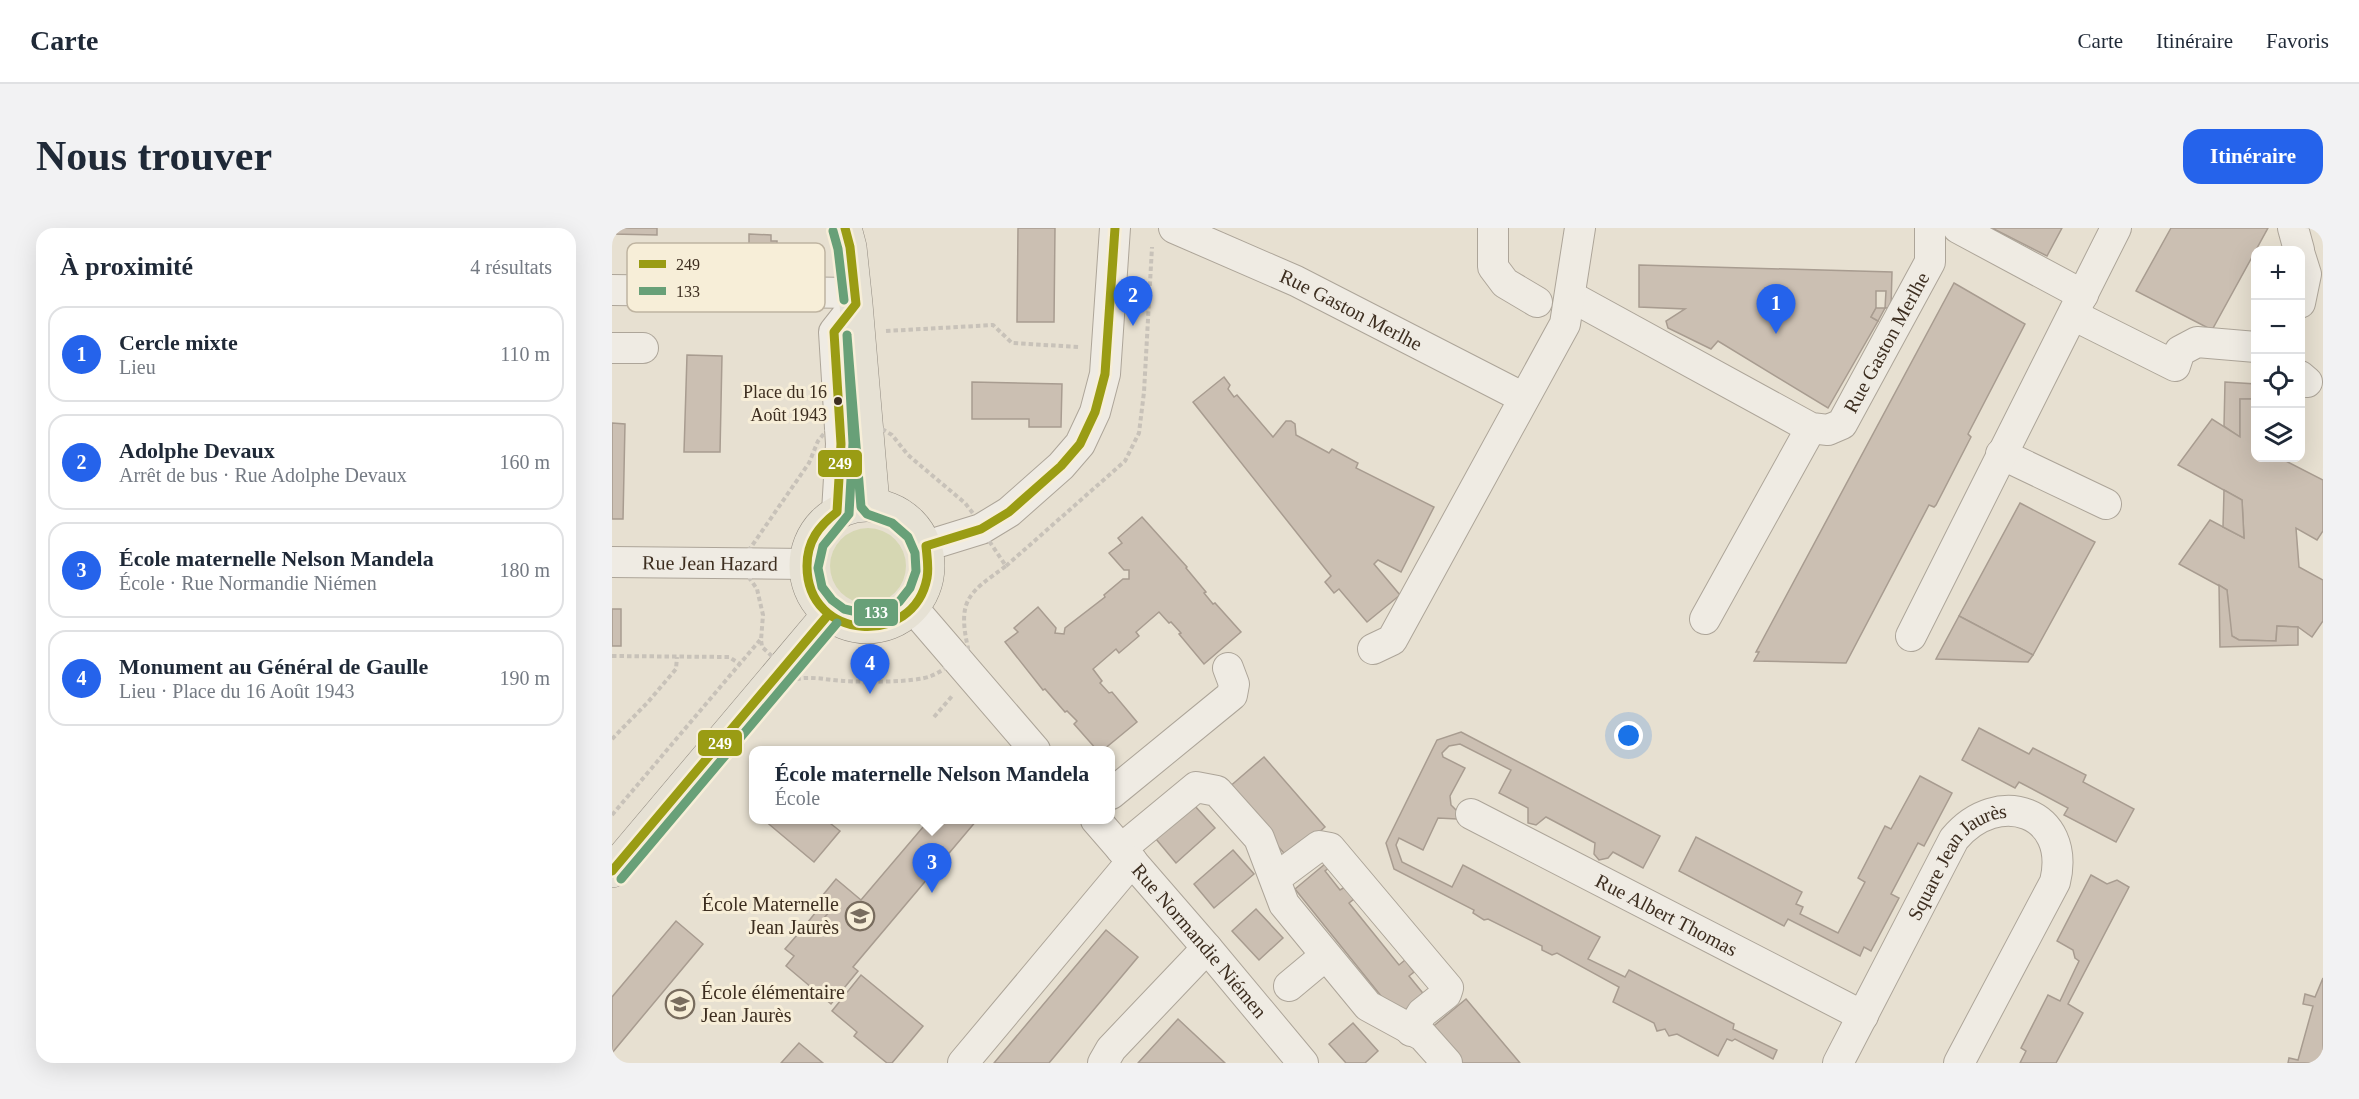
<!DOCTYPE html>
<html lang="fr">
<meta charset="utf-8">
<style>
:root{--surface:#fff;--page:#f2f2f3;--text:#1f2937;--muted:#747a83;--line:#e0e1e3;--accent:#2563eb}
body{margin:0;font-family:"Times New Roman",serif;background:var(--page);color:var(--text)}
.controls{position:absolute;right:18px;top:18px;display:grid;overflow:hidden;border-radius:12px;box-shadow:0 6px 24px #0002}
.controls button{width:54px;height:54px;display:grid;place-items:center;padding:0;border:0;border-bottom:2px solid var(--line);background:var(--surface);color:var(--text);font:30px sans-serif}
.you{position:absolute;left:1017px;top:508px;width:21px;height:21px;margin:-15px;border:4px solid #fff;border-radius:50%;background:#1a73e8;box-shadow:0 0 0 9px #1a73e833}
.badge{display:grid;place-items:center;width:39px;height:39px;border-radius:50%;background:var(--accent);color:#fff;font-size:20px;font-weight:700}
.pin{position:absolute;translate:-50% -50px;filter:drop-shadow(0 2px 3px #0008)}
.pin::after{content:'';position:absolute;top:32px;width:21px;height:18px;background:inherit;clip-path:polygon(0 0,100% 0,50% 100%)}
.popup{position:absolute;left:137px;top:518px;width:366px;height:78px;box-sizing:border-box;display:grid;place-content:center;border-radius:12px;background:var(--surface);filter:drop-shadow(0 2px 4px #0005);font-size:20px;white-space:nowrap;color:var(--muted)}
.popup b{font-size:22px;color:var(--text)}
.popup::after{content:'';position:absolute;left:50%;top:100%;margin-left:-12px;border:12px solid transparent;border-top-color:var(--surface)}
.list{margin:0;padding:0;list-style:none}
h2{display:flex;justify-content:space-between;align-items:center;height:78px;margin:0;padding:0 24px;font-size:26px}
h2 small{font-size:20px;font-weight:400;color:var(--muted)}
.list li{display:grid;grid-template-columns:39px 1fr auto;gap:18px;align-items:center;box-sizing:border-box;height:96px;margin:0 12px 12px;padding:0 12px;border:2px solid var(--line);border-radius:18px}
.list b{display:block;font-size:22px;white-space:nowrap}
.list p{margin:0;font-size:20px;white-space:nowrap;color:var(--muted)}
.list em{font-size:20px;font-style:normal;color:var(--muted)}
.icon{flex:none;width:33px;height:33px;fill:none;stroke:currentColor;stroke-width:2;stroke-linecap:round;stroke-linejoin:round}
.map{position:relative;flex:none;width:1711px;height:835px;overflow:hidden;border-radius:18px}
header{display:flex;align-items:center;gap:36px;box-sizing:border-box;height:84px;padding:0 30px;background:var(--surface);border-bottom:2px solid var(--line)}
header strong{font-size:28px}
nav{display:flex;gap:33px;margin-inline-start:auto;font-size:21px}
.intro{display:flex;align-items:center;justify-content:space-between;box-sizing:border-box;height:144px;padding:0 36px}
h1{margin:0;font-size:42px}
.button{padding:15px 27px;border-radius:18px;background:var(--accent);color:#fff;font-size:21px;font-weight:700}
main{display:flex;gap:36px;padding:0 36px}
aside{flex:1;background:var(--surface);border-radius:18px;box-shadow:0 6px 24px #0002}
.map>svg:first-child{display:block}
.green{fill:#d6d7b3}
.building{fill:#cbbfb2;stroke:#a89c90;stroke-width:1.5}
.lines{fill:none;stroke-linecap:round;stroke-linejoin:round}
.minor-casing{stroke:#ada599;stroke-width:32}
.major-casing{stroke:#928b80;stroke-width:34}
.path{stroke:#c8c2b9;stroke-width:4;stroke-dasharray:4.5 3;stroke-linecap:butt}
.minor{stroke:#efebe3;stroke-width:30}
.major{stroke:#e6e1d4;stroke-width:33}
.bus-1-casing{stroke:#f7eed8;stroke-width:14}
.bus-2-casing{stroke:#f7eed8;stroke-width:14}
.bus-1{stroke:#9a9c14;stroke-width:9}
.bus-2{stroke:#68a078;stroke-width:9}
.bus-dot{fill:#3d2e20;stroke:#f7eed8;stroke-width:2}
.labels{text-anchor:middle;stroke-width:6;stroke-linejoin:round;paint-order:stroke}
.bus-label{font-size:18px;fill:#3d2e20;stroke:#f7eed8;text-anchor:end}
.street-label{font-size:20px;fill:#3d2e20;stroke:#f7eed8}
.poi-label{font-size:20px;fill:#3d2e20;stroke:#f7eed8;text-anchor:end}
.key{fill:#f7eed8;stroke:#bfb4a1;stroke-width:1.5}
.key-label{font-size:16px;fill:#3d2e20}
.line-badge{stroke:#f7eed8;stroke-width:2}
.badge-label{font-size:16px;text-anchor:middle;font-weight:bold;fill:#fff}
</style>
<header>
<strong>Carte</strong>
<nav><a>Carte</a><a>Itinéraire</a><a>Favoris</a></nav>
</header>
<div class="intro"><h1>Nous trouver</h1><a class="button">Itinéraire</a></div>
<main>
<aside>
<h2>À proximité<small>4 résultats</small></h2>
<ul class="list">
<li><span class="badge">1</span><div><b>Cercle mixte</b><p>Lieu</p></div><em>110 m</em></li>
<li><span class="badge">2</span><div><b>Adolphe Devaux</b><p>Arrêt de bus · Rue Adolphe Devaux</p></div><em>160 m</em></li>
<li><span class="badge">3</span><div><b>École maternelle Nelson Mandela</b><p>École · Rue Normandie Niémen</p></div><em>180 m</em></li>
<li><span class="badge">4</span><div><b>Monument au Général de Gaulle</b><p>Lieu · Place du 16 Août 1943</p></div><em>190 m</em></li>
</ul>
</aside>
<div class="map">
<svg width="1711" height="835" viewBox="0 0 1711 835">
<rect width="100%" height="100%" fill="#e7e0d1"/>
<circle class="green" cx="256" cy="338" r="38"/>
<g class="building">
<path d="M0,0H45V7L0,6Z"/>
<path d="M406,0H443L442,94H405Z"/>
<path d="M1380,0H1450L1435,28Z"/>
<path d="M1559,0H1656L1600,102L1524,63Z"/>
<path d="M137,6L159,7V13H165V31H162L161,42L137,41Z"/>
<path d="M1027,37L1280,44L1279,80H1273L1274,63H1264V80L1259,89L1266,93L1216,180L1106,113L1099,121L1056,100L1054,93L1073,81L1027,79Z"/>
<path d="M1342,55L1413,96L1356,206L1359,209L1324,277L1322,279L1317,277L1234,435L1142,433L1147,424H1144Z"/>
<path d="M1264,80H1273L1266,93L1259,89Z"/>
<path d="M75,127L110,128L108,224H72Z"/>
<path d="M612,149L618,157L616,161L622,169L625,167L661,209L674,193H679L683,196L684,207L717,225L720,221L746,235L744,240L822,279L789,344L766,332L762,336L788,367L755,394L727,361L722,365L713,354L719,348L581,174Z"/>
<path d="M360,154L450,156L449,199H417V191H360Z"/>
<path d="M1613,154L1644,156V171H1628V209L1612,198Z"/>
<path d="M1628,171H1644V230H1668L1711,252V303L1705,312L1684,300L1687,339L1711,352V393L1700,409L1686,399L1665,398L1664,413L1627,412L1620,408L1618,403L1615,362L1567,336L1598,292L1632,310L1630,272L1566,237L1600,191L1628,209Z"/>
<path d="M0,195L13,196L11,291H0Z"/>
<path d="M1612,262L1630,272L1632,310L1611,299Z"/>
<path d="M1408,275L1483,314L1421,427L1347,388Z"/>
<path d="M530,289L575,339L574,340L594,364L592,365L601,376L603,375L629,404L592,436L567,406L569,405L559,394L557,395L547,384L524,404L527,408L507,425L504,421L481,441L490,453L488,455L497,465L500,464L525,494L491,522H485L462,496L465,493L455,483L453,484L433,461L431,462L393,414L406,404L402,400L426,379L444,400L443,405L452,406L453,400L493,369L492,367L511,351H517V342H512L497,325L510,315L506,310Z"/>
<path d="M1607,357L1615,362L1620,408L1627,412L1664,413L1665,398L1686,399V417L1608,419Z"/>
<rect x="0" y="381" width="9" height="37"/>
<path d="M1347,388L1421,427L1416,434L1324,431Z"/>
<path d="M1367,500L1417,526L1421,520L1474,547L1471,554L1522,581L1504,614L1452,587L1456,580L1407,554L1403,560L1350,532Z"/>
<path d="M849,504L1048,608L1031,640L1001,624L996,630L987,632L982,626L983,615L934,589L924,597L916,595V580L887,565L899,542L848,516L837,518L830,525L831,529L853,540L838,568L839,577L847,585L845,591L826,590L811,622L787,610L784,617L790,634L840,659L851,637L988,709L976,731L1013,749L1017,742L1122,796L1121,801L1165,822L1161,831L1123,811L1120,813L1115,811L1106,828L1065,806L1057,808L1053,801L1045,803L1042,795L1001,774L1007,759L945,725L940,727L930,722V718L876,691L872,692L861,685L862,682L782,641L774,615L825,512Z"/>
<path d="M652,529L713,599L677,631L616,560Z"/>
<path d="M1308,548L1340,565L1312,618L1306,615L1279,666L1287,670L1259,723L1252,719L1248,728L1176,691L1172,698L1067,643L1084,609L1190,664L1184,676L1191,679L1188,686L1226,705L1253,654L1246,650L1273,598L1279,601Z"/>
<path d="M582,577L603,600L564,635L544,611Z"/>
<path d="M152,592H214L228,603L202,634Z"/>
<path d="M317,592H365L241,739L246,743L219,776L174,738L182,728L173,721L192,699L199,705L223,677L211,667L224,651L249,672Z"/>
<path d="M621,622L642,646L602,680L582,656Z"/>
<path d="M713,636L717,640L713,643L728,662L733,659L742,671L737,675L787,737L793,732L802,744L797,748L814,769L790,794L683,661Z"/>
<path d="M1479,647L1495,656L1505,652L1517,659L1456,776L1471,785L1444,835H1408L1414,823L1409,820L1436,767L1448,773L1467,733L1463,730L1461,722L1445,713Z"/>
<path d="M215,670L223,677L199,705L192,699Z"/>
<path d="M644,681L671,710L647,732L620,703Z"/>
<path d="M64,693L91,716L0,825V769Z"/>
<path d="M494,702L526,729L437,835H382Z"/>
<path d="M249,747L311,798L280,835H275L242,808L245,804L220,783Z"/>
<path d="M1711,750V835H1676L1677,830L1686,832L1701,778L1691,776L1693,766L1703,769Z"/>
<path d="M854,771L908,835H846L818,801Z"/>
<path d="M566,791L613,835H526Z"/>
<path d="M741,795L766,823L753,835H734L717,816Z"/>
<path d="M187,815L211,835H169Z"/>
</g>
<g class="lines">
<g class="minor-casing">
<g id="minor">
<path id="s1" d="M562,0L684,53L912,170"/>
<path d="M881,0V39L893,55L925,74"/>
<path d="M1346,0L1471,67"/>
<path d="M1681,0L1687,22"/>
<path d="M1688,27L1694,46L1688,75"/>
<path d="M0,62L243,65"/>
<path id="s2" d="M958,68L1199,200L1216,202L1230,196L1318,34V0"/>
<path d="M1461,87L1563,138L1568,123L1585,114L1644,119"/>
<path d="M0,120H31"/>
<path d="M1688,148L1695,154"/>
<path d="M1389,226L1494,276"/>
<path d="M225,284L229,216L222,104L244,76"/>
<path d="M314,318L369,301L397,284L449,238L468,216L483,184L493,146L503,0"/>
<path id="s3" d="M0,334L194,336"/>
<path d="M300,379L423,522"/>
<path d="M1093,391L1199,200"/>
<path d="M1299,408L1504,0"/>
<path d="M761,421L780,412L953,96L968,0"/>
<path d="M499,566L620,467L622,456L616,440"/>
<path id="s4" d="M859,586L1251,788"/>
<path id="s5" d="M484,592L595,720L691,835"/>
<path d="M509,621L584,559L605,563L647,610L672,676L756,778L811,808L835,835"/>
<path d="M664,650L707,618L718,620L836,760L834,766L810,785L799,803"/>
<path d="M677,758L713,728"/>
<path d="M351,835L520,633"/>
<path d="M491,835L499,821L595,720"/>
<path id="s6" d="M1226,835L1342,611C1386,558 1460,584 1443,654L1347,835"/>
</g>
</g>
<g class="major-casing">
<g id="major">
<path d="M233,0L238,19L244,76L261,276"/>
<circle cx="255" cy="338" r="61"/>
<path d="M0,643L216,387"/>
</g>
</g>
<g class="path">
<path d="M274,103L381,97L400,115L467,119"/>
<path d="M255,200L270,201L280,207L296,227L353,275L363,288L369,301L394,338C357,365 345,371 356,420C345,430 334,442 319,448C301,455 252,454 231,453C215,452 201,448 185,451L150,419L149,412L151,387L145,361L138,351L137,322L197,235L206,213L215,202Z"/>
<path d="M394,338L513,233L527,205L532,164L540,19"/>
<path d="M0,428L117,429L128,436"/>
<path d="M322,489L341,467"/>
<path d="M0,511L36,474L64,441L65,429"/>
<path d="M0,587L148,412"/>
</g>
<use href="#minor" class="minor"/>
<use href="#major" class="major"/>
<g class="bus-1-casing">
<g id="bus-1">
<path d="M233,0L238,19L244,76L222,104L229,216L225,284C207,298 195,313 195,338C195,414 302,419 315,350C317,340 315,329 314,318L369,301L397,284L449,238L468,216L483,184L493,146L503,0"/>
<path d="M0,643L216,387"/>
</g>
</g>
<g class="bus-2-casing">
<g id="bus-2">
<path d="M221,3L226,21L232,72"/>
<path d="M235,107L249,279L255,286L280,295L296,309L303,325L304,343L298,360L287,374L272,383L254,386L232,381L220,372L210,359L206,340L211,318L237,286L241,215Z"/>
<path d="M9,651L225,395"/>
</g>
</g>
<use href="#bus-1" class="bus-1"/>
<use href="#bus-2" class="bus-2"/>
</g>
<defs>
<g id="school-ring" transform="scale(1.5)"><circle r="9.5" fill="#f7eed8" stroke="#786c5e" stroke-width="1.5"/><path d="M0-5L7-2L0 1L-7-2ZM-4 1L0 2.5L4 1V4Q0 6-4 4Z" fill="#786c5e"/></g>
</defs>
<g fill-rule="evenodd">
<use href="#school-ring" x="248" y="688"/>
<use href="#school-ring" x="68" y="776"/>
</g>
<circle class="bus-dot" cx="226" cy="173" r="5"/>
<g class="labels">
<g class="bus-label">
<text x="215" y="170">Place du 16<tspan x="215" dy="23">Août 1943</tspan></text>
</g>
<g class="street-label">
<text dy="7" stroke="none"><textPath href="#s1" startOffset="195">Rue Gaston Merlhe</textPath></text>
<text dy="7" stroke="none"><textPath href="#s2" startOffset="400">Rue Gaston Merlhe</textPath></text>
<text dy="7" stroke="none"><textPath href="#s3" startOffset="98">Rue Jean Hazard</textPath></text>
<text dy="7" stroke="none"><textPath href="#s6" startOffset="238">Square Jean Jaurès</textPath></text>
<text dy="7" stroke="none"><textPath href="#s4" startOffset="220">Rue Albert Thomas</textPath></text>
<text dy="7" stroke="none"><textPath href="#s5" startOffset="159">Rue Normandie Niémen</textPath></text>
</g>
<g class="poi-label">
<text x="227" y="683">École Maternelle<tspan x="227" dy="23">Jean Jaurès</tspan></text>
<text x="89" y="771" text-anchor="start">École élémentaire<tspan x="89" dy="23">Jean Jaurès</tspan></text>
</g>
</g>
<rect x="15" y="15" width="198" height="69" rx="9" class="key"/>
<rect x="27" y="32" width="27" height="8" fill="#9a9c14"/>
<rect x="27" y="59" width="27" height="8" fill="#68a078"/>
<g class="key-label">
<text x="64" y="42">249</text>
<text x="64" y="69">133</text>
</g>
<g class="line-badge">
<rect x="205" y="221" width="46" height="29" rx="6" fill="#9a9c14"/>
<rect x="241" y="370" width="46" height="29" rx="6" fill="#68a078"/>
<rect x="85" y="501" width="46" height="28" rx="6" fill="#9a9c14"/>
</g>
<g class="badge-label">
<text x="228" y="241">249</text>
<text x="264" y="390">133</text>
<text x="108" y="521">249</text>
</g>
</svg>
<div class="controls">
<button>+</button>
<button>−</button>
<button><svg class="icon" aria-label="locate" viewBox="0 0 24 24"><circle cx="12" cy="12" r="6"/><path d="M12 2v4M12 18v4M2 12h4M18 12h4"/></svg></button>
<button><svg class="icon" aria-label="layers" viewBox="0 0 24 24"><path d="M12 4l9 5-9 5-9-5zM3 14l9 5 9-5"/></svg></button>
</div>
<div class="you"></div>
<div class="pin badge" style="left:1164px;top:106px">1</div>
<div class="pin badge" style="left:521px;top:98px">2</div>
<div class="pin badge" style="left:320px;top:665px">3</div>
<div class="popup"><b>École maternelle Nelson Mandela</b>École</div>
<div class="pin badge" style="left:258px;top:466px">4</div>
</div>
</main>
